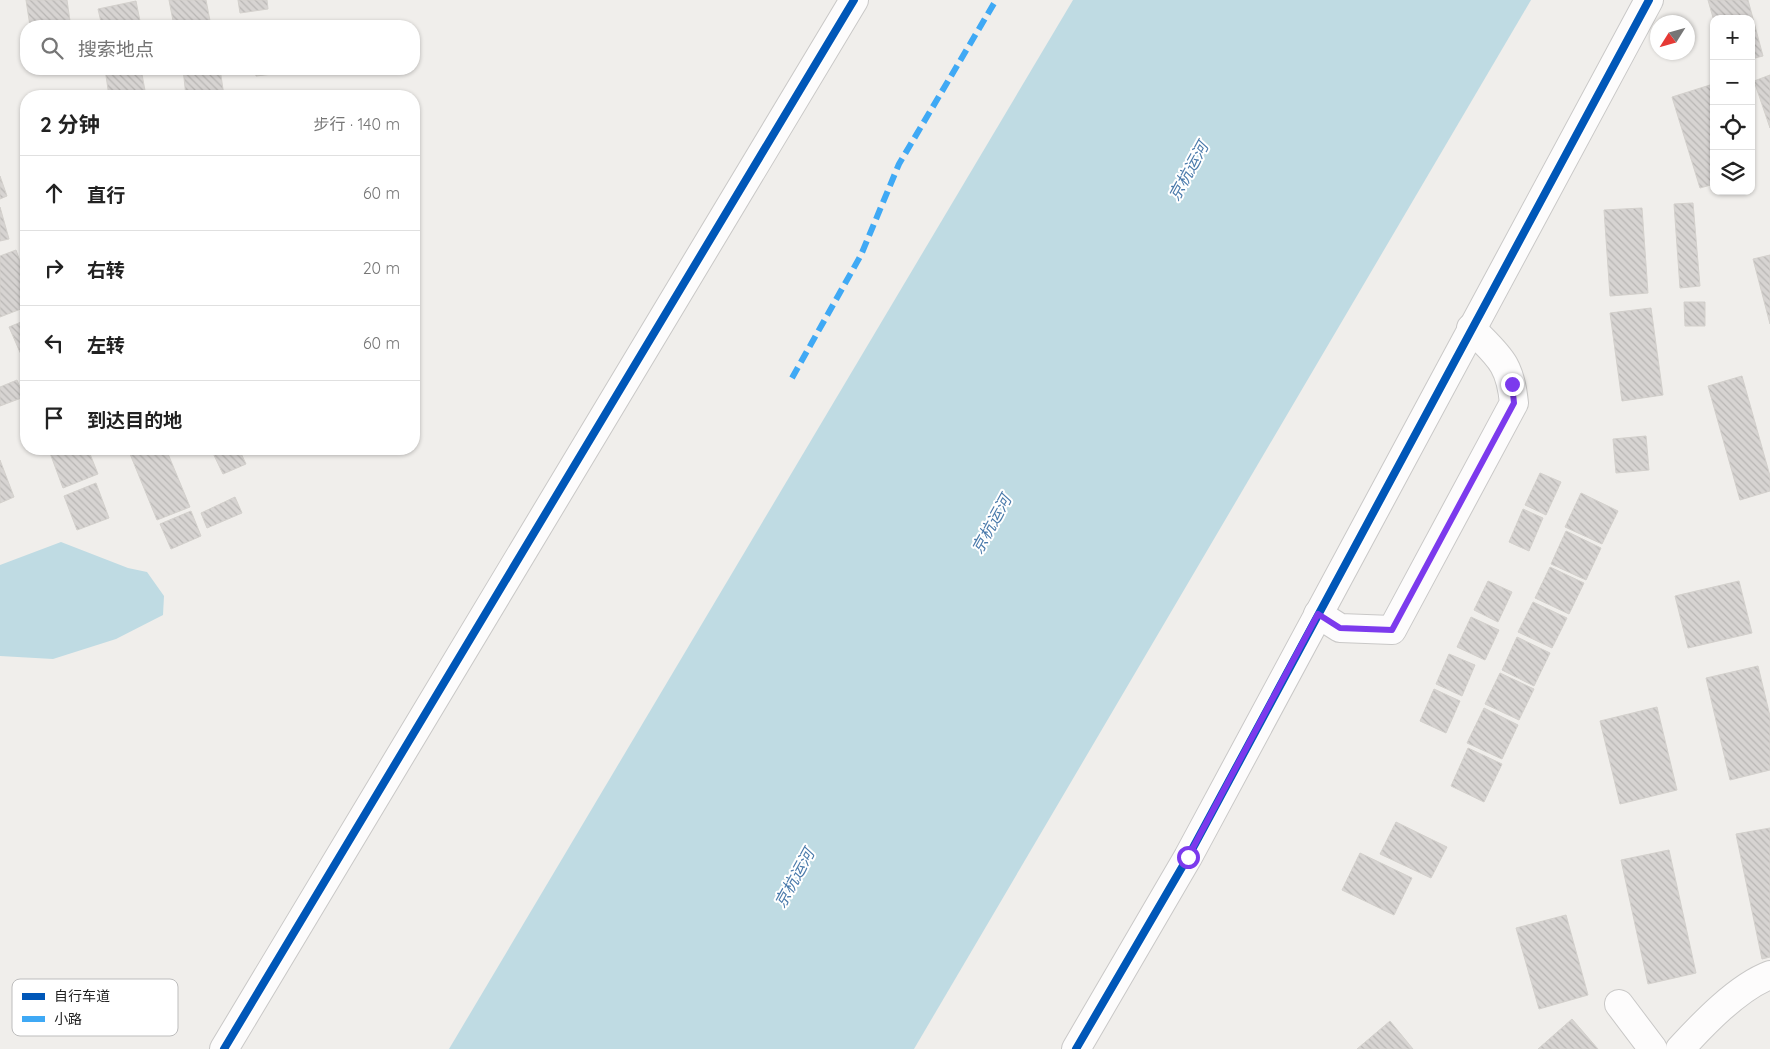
<!DOCTYPE html>
<html lang="zh">
<meta charset="utf-8">
<style>
:root{--surface:#fff;--page:#f6f6f6;--text:#222;--muted:#767676;--line:#e0e0e0}
body{margin:0;font-family:Quicksand,"Noto Sans SC",sans-serif;background:var(--page);color:var(--text)}
.controls{position:absolute;right:15px;top:15px;display:grid;overflow:hidden;border-radius:10px;box-shadow:0 1px 4px #0004}
.controls button{width:45px;height:45px;display:grid;place-items:center;padding:0;border:0;border-bottom:1px solid var(--line);background:var(--surface);color:var(--text);font:25px sans-serif}
.compass{position:absolute;left:1650px;top:15px;width:45px;height:45px;border-radius:50%;background:var(--surface);box-shadow:0 1px 4px #0004;rotate:233deg}
.stop{position:absolute;width:15px;height:15px;margin:-11px;border:4px solid #7c3aed;border-radius:50%;background:#fff}
.stop.end{background:#7c3aed;border-color:#fff;box-shadow:0 1px 5px #0008}
.list{margin:0;padding:0;list-style:none}
h2{display:flex;justify-content:space-between;align-items:center;height:65px;margin:0;padding:0 20px;font-size:21px}
h2 small{font-size:16px;font-weight:400;color:var(--muted)}
.list li{display:grid;grid-template-columns:32px 1fr auto;gap:15px;align-items:center;box-sizing:border-box;height:75px;padding:0 20px;border-top:1px solid var(--line)}
.list b{display:block;font-size:19px;white-space:nowrap}
.list em{font-size:16px;font-style:normal;color:var(--muted)}
.icon{flex:none;width:28px;height:28px;fill:none;stroke:currentColor;stroke-width:2;stroke-linecap:round;stroke-linejoin:round}
.map{position:relative;flex:none;width:1770px;height:1049px;overflow:hidden}
.search{position:absolute;background:var(--surface);box-shadow:0 1px 4px #0004;left:20px;top:20px;width:400px;height:55px;display:flex;align-items:center;gap:12px;box-sizing:border-box;padding:0 18px;border-radius:20px;color:var(--muted);font-size:19px}
.panel{position:absolute;background:var(--surface);box-shadow:0 1px 4px #0004;left:20px;top:90px;width:400px;height:365px;border-radius:20px}
.map>svg:first-child{display:block}
.water{fill:#bfdbe3}
.building{fill:url(#building-back-hatch);stroke:#d3d0cc}
.lines{fill:none;stroke-linecap:round;stroke-linejoin:round}
.minor-casing{stroke:#c9c8c7;stroke-width:30}
.minor{stroke:#fdfcfc;stroke-width:28}
.quiet{stroke:#3fa9f5;stroke-width:6;stroke-dasharray:12 6;stroke-linecap:butt}
.cycleway-casing{stroke:#fff;stroke-width:11}
.cycleway{stroke:#0057b8;stroke-width:8}
.route{stroke:#7c3aed;stroke-width:6}
.labels{text-anchor:middle;stroke-width:4;stroke-linejoin:round;paint-order:stroke}
.water-label{font-size:16px;font-style:italic;fill:#4a7aab;stroke:#fff}
.key{fill:#fff;stroke:#bdbdbd;stroke-width:1}
.key-label{font-size:14px;fill:#222}
</style>
<div class="map">
<svg width="1770" height="1049" viewBox="0 0 1770 1049">
<defs>
<pattern id="building-back-hatch" width="6" height="6" patternUnits="userSpaceOnUse" patternTransform="scale(1.25)"><rect width="6" height="6" fill="#d7d4d2"/><path d="M-1 5l2 2M0 0l6 6M5-1l2 2" fill="none" stroke="#b8b6b4"/></pattern>
</defs>
<rect width="100%" height="100%" fill="#f0eeeb"/>
<g class="water">
<path d="M1073,0H1531L914,1049H449Z"/>
<path d="M61,542L128,568L147,572L164,596L163,615L116,639L53,659L0,656V565Z"/>
</g>
<g class="building">
<path d="M26,0H67L70,21L30,26Z"/>
<path d="M169,0H206L211,26H174Z"/>
<path d="M238,0H267L268,9L240,13Z"/>
<path d="M1708,0H1748L1763,56L1751,59V19L1714,21Z"/>
<path d="M136,1L141,26H102L98,9Z"/>
<path d="M105,69H141L146,96H109Z"/>
<path d="M183,69H220L224,96H186Z"/>
<path d="M255,69H298V71L256,76Z"/>
<path d="M1770,75V128L1754,81Z"/>
<path d="M1710,85L1714,98V184L1700,188L1672,97Z"/>
<path d="M0,176L7,196L0,199Z"/>
<path d="M1693,203L1700,286L1680,288L1674,204Z"/>
<path d="M0,207L9,239L0,241Z"/>
<path d="M1642,208L1648,293L1610,296L1604,210Z"/>
<path d="M16,250L26,278V307L0,317V256Z"/>
<path d="M1770,255V324L1753,259Z"/>
<path d="M1684,302H1705V326H1685Z"/>
<path d="M1651,308L1663,395L1622,401L1610,313Z"/>
<path d="M26,320V366L9,327Z"/>
<path d="M1742,376L1770,476V491L1740,500L1708,386Z"/>
<path d="M17,380L24,397L0,406V387Z"/>
<path d="M1646,436L1649,470L1616,473L1613,439Z"/>
<path d="M63,449H88L98,474L63,488L50,453Z"/>
<path d="M128,449H166L190,507L157,520Z"/>
<path d="M211,449H239L246,464L223,474Z"/>
<path d="M0,460L14,497L0,503Z"/>
<path d="M1540,473L1561,482L1546,515L1525,505Z"/>
<path d="M96,483L109,518L77,530L64,496Z"/>
<path d="M1581,493L1618,511L1602,544L1565,527Z"/>
<path d="M235,497L242,513L207,528L201,513Z"/>
<path d="M1523,509L1543,518L1529,551L1509,542Z"/>
<path d="M191,511L201,536L171,549L160,524Z"/>
<path d="M1566,531L1601,548L1586,580L1551,564Z"/>
<path d="M1550,567L1584,583L1569,614L1535,598Z"/>
<path d="M1488,581L1512,592L1498,622L1474,610Z"/>
<path d="M1739,581L1752,633L1688,648L1675,596Z"/>
<path d="M1533,602L1567,618L1552,648L1518,632Z"/>
<path d="M1471,617L1499,630L1485,660L1457,647Z"/>
<path d="M1517,637L1550,653L1534,686L1502,670Z"/>
<path d="M1449,654L1475,665L1462,696L1436,684Z"/>
<path d="M1758,666L1770,716V770L1730,780L1706,678Z"/>
<path d="M1500,673L1534,689L1519,720L1485,704Z"/>
<path d="M1434,689L1460,701L1446,733L1420,721Z"/>
<path d="M1657,707L1677,790L1620,804L1600,721Z"/>
<path d="M1484,708L1518,725L1502,759L1467,743Z"/>
<path d="M1468,748L1502,764L1484,802L1451,786Z"/>
<path d="M1396,822L1447,847L1431,878L1380,854Z"/>
<path d="M1770,828V957L1762,959L1736,834Z"/>
<path d="M1669,850L1696,973L1648,984L1621,860Z"/>
<path d="M1360,853L1412,878L1394,915L1342,890Z"/>
<path d="M1566,915L1588,995L1539,1009L1516,928Z"/>
<path d="M1572,1019L1598,1049H1538Z"/>
<path d="M1390,1021L1413,1049H1357Z"/>
</g>
<g class="lines">
<g class="minor-casing">
<g id="minor">
<path d="M1318,614L1340,628L1392,630L1514,403C1510,362 1498,356 1471,328"/>
<path d="M1619,1004L1653,1049"/>
<path d="M224,1049L854,0"/>
<path d="M1076,1049L1188,857L1649,0"/>
<path d="M1680,1049C1703,1024 1738,987 1770,975"/>
</g>
</g>
<use href="#minor" class="minor"/>
<path class="quiet" d="M792,378L861,255L899,164L996,0"/>
<g class="cycleway-casing">
<g id="cycleway">
<path d="M224,1049L854,0"/>
<path d="M1076,1049L1188,857L1649,0"/>
</g>
</g>
<use href="#cycleway" class="cycleway"/>
</g>
<g class="lines">
<path class="route" d="M1188,857L1318,614L1340,628L1392,630L1514,403L1512,384"/>
</g>
<g class="labels">
<g class="water-label">
<text transform="translate(1188 171) rotate(-61)" y="6">京杭运河</text>
<text transform="translate(991 524) rotate(-61)" y="6">京杭运河</text>
<text transform="translate(794 878) rotate(-61)" y="6">京杭运河</text>
</g>
</g>
<rect x="12" y="979" width="166" height="57" rx="8" class="key"/>
<rect x="22" y="993" width="23" height="7" fill="#0057b8"/>
<rect x="22" y="1016" width="23" height="6" fill="#3fa9f5"/>
<g class="key-label">
<text x="54" y="1001">自行车道</text>
<text x="54" y="1024">小路</text>
</g>
</svg>
<div class="controls">
<button>+</button>
<button>−</button>
<button><svg class="icon" aria-label="locate" viewBox="0 0 24 24"><circle cx="12" cy="12" r="6"/><path d="M12 2v4M12 18v4M2 12h4M18 12h4"/></svg></button>
<button><svg class="icon" aria-label="layers" viewBox="0 0 24 24"><path d="M12 4l9 5-9 5-9-5zM3 14l9 5 9-5"/></svg></button>
</div>
<svg class="compass" viewBox="-18 -18 36 36"><path d="M0-13l5 13h-10z" fill="#e53935"/><path d="M0 13l5-13h-10z" fill="#767676"/></svg>
<div class="stop" style="left:1188px;top:857px"></div>
<div class="stop end" style="left:1512px;top:384px"></div>
<div class="search"><svg class="icon" aria-label="search" viewBox="0 0 24 24"><circle cx="10" cy="10" r="6"/><path d="M15 15l6 6"/></svg>搜索地点</div>
<section class="panel">
<h2>2 分钟<small>步行 · 140 m</small></h2>
<ul class="list">
<li><svg class="icon" aria-label="ahead" viewBox="0 0 24 24"><path d="M12 20V5M6 11l6-6 6 6"/></svg><div><b>直行</b></div><em>60 m</em></li>
<li><svg class="icon" aria-label="right" viewBox="0 0 24 24"><path d="M7 20v-9h11M14 6l5 5-5 5"/></svg><div><b>右转</b></div><em>20 m</em></li>
<li><svg class="icon" aria-label="left" viewBox="0 0 24 24"><path d="M17 20v-9H6M10 6l-5 5 5 5"/></svg><div><b>左转</b></div><em>60 m</em></li>
<li><svg class="icon" aria-label="arrive" viewBox="0 0 24 24"><path d="M6 21V4h12l-3 4 3 4H6"/></svg><div><b>到达目的地</b></div></li>
</ul>
</section>
</div>
